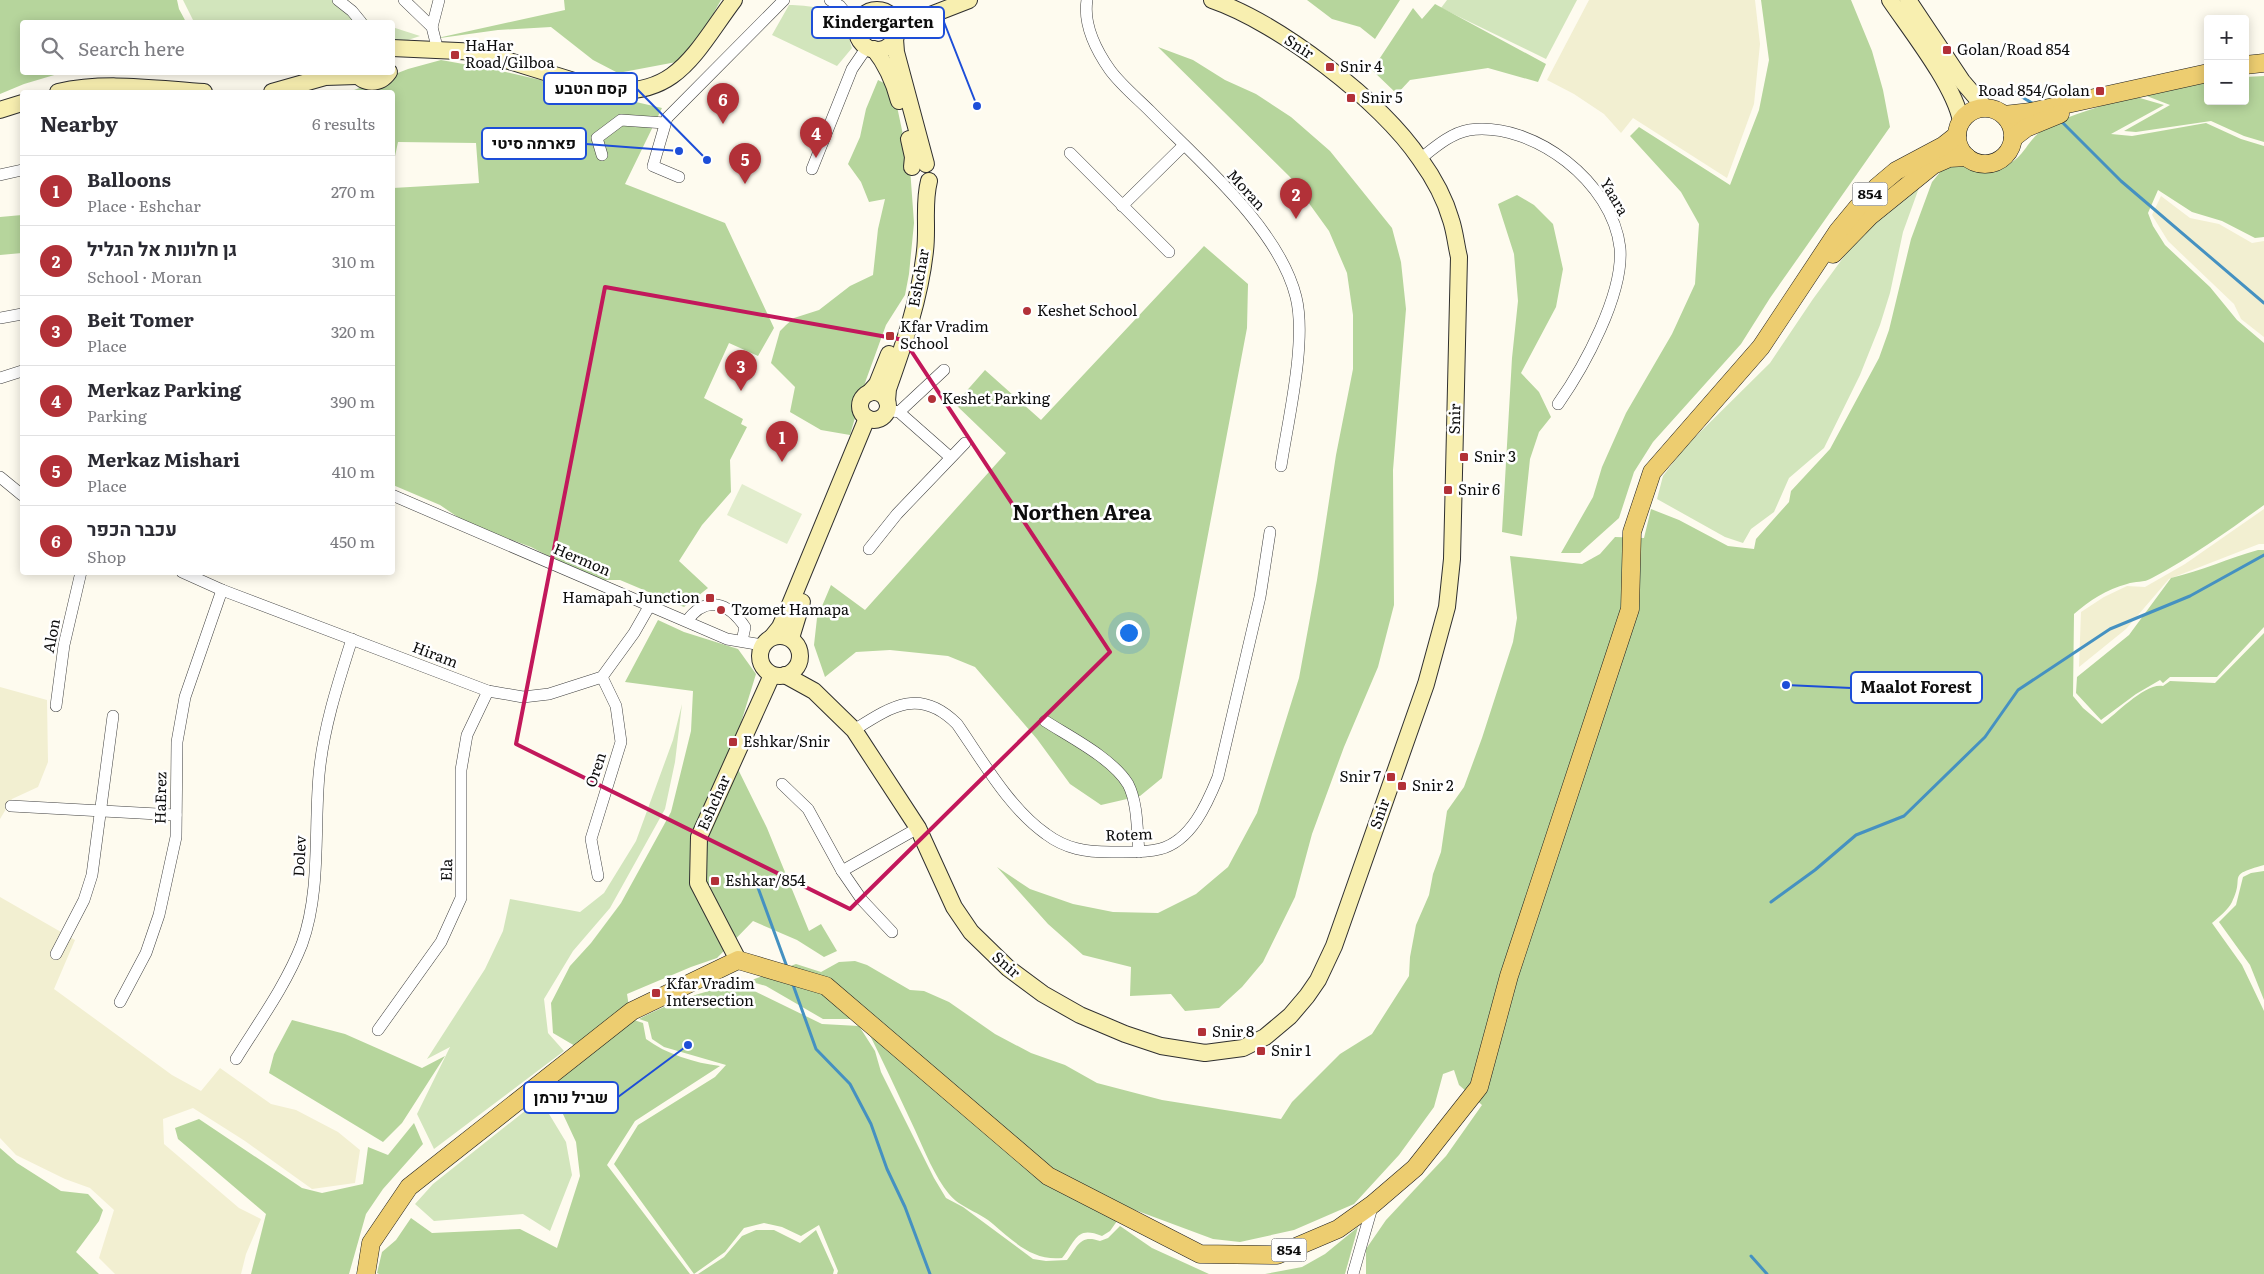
<!DOCTYPE html>
<meta charset="utf-8">
<style>
:root{--surface:#fff;--page:#f2f2f3;--text:#2b2b33;--muted:#7c7c81;--line:#e1e1e2;--accent:#b23138}
body{margin:0;font-family:Literata,Heebo,serif;background:var(--page);color:var(--text)}
.controls{position:absolute;right:15px;top:15px;display:grid;overflow:hidden;border-radius:5px;box-shadow:0 2px 12px #0003}
.controls button{width:45px;height:45px;display:grid;place-items:center;padding:0;border:0;border-bottom:1px solid var(--line);background:var(--surface);color:var(--text);font:25px sans-serif}
.you{position:absolute;left:1128px;top:632px;width:18px;height:18px;margin:-12px;border:4px solid #fff;border-radius:50%;background:#1a73e8;box-shadow:0 0 0 8px #1a73e833}
.badge{display:grid;place-items:center;width:32px;height:32px;border-radius:50%;background:var(--accent);color:#fff;font-size:16px;font-weight:700}
.pin{position:absolute;translate:-50% -41px;filter:drop-shadow(0 1px 2px #0008)}
.pin::after{content:'';position:absolute;top:26px;width:18px;height:15px;background:inherit;clip-path:polygon(0 0,100% 0,50% 100%)}
.list{margin:0;padding:0;list-style:none}
h2{display:flex;justify-content:space-between;align-items:center;height:65px;margin:0;padding:0 20px;font-size:21px}
h2 small{font-size:16px;font-weight:400;color:var(--muted)}
.list li{display:grid;grid-template-columns:32px 1fr auto;gap:15px;align-items:center;box-sizing:border-box;height:70px;padding:0 20px;border-top:1px solid var(--line)}
.list b{display:block;font-size:19px;white-space:nowrap}
.list p{margin:0;font-size:16px;white-space:nowrap;color:var(--muted)}
.list em{font-size:16px;font-style:normal;color:var(--muted)}
.icon{flex:none;width:28px;height:28px;fill:none;stroke:currentColor;stroke-width:2;stroke-linecap:round;stroke-linejoin:round}
.map{position:relative;flex:none;width:2264px;height:1274px;overflow:hidden}
.search{position:absolute;background:var(--surface);box-shadow:0 2px 12px #0003;left:20px;top:20px;width:375px;height:55px;display:flex;align-items:center;gap:12px;box-sizing:border-box;padding:0 18px;border-radius:5px;color:var(--muted);font-size:19px}
.panel{position:absolute;background:var(--surface);box-shadow:0 2px 12px #0003;left:20px;top:90px;width:375px;height:485px;border-radius:5px}
.map>svg:first-child{display:block}
.farmland{fill:#f2efd1}
.green{fill:#d2e5bc}
.forest{fill:#b6d59c}
.pitch{fill:#e2edcd}
.lines{fill:none;stroke-linecap:round;stroke-linejoin:round}
.stream{stroke:#4591c1;stroke-width:3}
.street-casing{stroke:#404040;stroke-width:12}
.secondary-casing{stroke:#2f2f2f;stroke-width:18}
.primary-casing{stroke:#1e1e1e;stroke-width:19}
.street{stroke:#fff;stroke-width:11}
.secondary{stroke:#f8efb0;stroke-width:16}
.primary{stroke:#edcd70;stroke-width:18}
.marked{fill:none;stroke:#c2185b;stroke-width:4;stroke-linejoin:round}
.poi-dot{fill:#b23138;stroke:#fff;stroke-width:2}
.labels{text-anchor:middle;stroke-width:5;stroke-linejoin:round;paint-order:stroke}
.shield{fill:#fff;stroke:#565656;stroke-width:1}
.shield-label{font-size:14px;font-weight:bold;fill:#0d0d0d}
.poi-label{font-size:15px;fill:#0d0d0d;stroke:#fff;text-anchor:start}
.street-label{font-size:15px;fill:#0d0d0d;stroke:#fff}
.district-label{font-size:20px;font-weight:bold;fill:#0d0d0d;stroke:#fff}
.leader{fill:none;stroke:#1d4ed8;stroke-width:2}
.callout-dot{fill:#1d4ed8;stroke:#fff;stroke-width:2}
.callout{fill:#fff;stroke:#1d4ed8;stroke-width:2}
.callout-label{font-size:16px;text-anchor:middle;font-weight:bold;fill:#0d0d0d}
</style>
<div class="map">
<svg width="2264" height="1274" viewBox="0 0 2264 1274">
<rect width="100%" height="100%" fill="#fefbef"/>
<g class="farmland">
<path d="M1589,0H1755L1760,44L1754,104L1727,178L1633,118L1621,133L1604,114L1574,94L1547,80Z"/>
<path d="M2161,196L2190,218L2219,224L2252,243L2264,241V337L2241,319L2234,304L2168,241L2152,215Z"/>
<path d="M2264,509V544H2259L2169,579L2126,629L2079,667L2081,612L2104,597L2127,586L2145,587L2185,564Z"/>
<path d="M0,687L47,700L48,762L38,787L12,799L0,819Z"/>
<path d="M0,897L75,940L54,989L172,1075L201,1091L220,1068L271,1104L296,1110L338,1132L360,1150L355,1183L312,1189L245,1141L193,1108L163,1119L164,1144L239,1208L261,1219L246,1254L241,1274H115L99,1258L114,1210L90,1188L65,1179L16,1155L0,1138Z"/>
</g>
<g class="green">
<path d="M183,0H348L352,7L370,22H194Z"/>
<path d="M1447,0H1577L1546,59L1441,8Z"/>
<path d="M789,5C807,5 834,8 845,24C849,30 849,41 852,48L837,66L772,35Z"/>
<path d="M392,27L420,36L393,45Z"/>
<path d="M1907,170L1920,185L1903,232L1890,293L1880,325L1860,375L1824,448L1789,478L1774,512L1751,529L1743,543L1725,537L1657,499L1663,476L1685,447L1770,363L1813,299Z"/>
<path d="M682,704L675,762L665,809L610,908L573,951L544,999L548,1033L564,1051L434,1149L417,1114L450,1047L427,1059L485,969L503,931L510,899L580,912L604,893L636,841L673,740Z"/>
<path d="M540,1099L566,1142L572,1175L550,1231L523,1214L434,1221L415,1204L433,1184Z"/>
</g>
<g class="forest">
<path d="M0,0H177L179,9L186,22H22V72L61,73L24,84L0,94Z"/>
<path d="M564,0H721L687,60L618,73L593,60L551,27L498,30L433,39L565,10Z"/>
<path d="M1307,0H1400L1375,39L1360,27L1332,19Z"/>
<path d="M1761,0H1851L1872,51L1883,90L1890,127L1770,298L1741,344L1653,442L1634,472L1619,518L1580,553H1561L1593,497L1602,467L1626,413L1672,334L1695,284L1699,224L1681,192L1630,136L1639,127L1730,185L1759,110L1769,60Z"/>
<path d="M1435,4L1546,64L1538,82L1488,68L1410,80L1397,94L1372,70L1413,8L1422,19Z"/>
<path d="M1158,47L1193,60L1225,80L1256,94L1291,117L1330,151L1392,228L1401,262L1406,309L1393,470L1394,605L1378,667L1344,747L1312,834L1295,897L1263,962L1242,987L1219,1008L1185,1011L1171,994L1130,996L1131,967L1083,955L1048,924L997,867L1030,889L1073,904L1113,912L1158,913L1196,894L1228,867L1257,813L1299,678L1317,580L1336,455L1353,369V315L1347,273L1329,231L1290,177Z"/>
<path d="M441,60L497,70L662,108L625,184L725,223L774,328L758,356L729,343L704,398L743,419L741,424L747,427L730,460L731,492L702,525L679,561L708,588L684,607L620,580H594L531,547L468,524L440,505L393,485V188L479,183L476,143L398,142L393,166L392,92H349L408,69Z"/>
<path d="M2264,76V142L2244,136L2211,121L2136,132L2124,131L2170,105L2139,93L2208,77V101H2245V77Z"/>
<path d="M878,80L888,85L895,97L910,168L914,223L909,274L905,295L886,325L866,380L850,435L821,430L790,412L795,387L771,363L780,331L786,325L794,318L819,310L850,286L873,275L878,229L885,199L869,202L861,182L848,164L860,137L866,109Z"/>
<path d="M2133,96L2164,105L2111,134L2132,136L2206,123L2241,139L2264,146V237L2255,238L2222,221L2192,212L2158,190L2148,213L2153,226L2165,245L2210,287L2237,320L2264,343V505C2228,531 2192,557 2152,578C2144,583 2135,581 2127,584C2107,589 2089,601 2074,614L2073,696L2083,708L2102,724C2116,714 2146,682 2163,686L2170,681L2215,683L2264,633V865C2224,876 2246,875 2232,902C2228,910 2219,917 2212,923L2242,965L2264,1011V1274H1366V1249L1386,1220L1446,1156L1482,1105L1459,1085L1454,1070L1443,1074L1434,1107L1399,1155L1354,1204L1294,1230L1240,1242L1213,1239L1127,1207L1110,1231L1102,1236C1076,1225 1076,1241 1062,1258C1033,1261 1014,1242 993,1224C981,1213 959,1207 949,1194C935,1177 924,1150 915,1130C897,1092 880,1054 860,1016L855,1019H823L766,986L749,981L796,964L821,972L839,962L855,961L867,965L910,990L924,991L949,1002L995,1034L1031,1053L1065,1065L1097,1083L1162,1100L1281,1119L1292,1102L1340,1054L1372,1034L1409,976L1410,957L1416,925L1429,895L1433,874L1441,852L1447,811L1464,787L1482,738L1513,642L1517,618L1510,556L1582,564L1600,554L1615,537L1644,538L1651,509L1679,520L1728,546L1754,549L1756,539L1789,502L1791,491L1830,449L1879,358L1889,330L1911,239L1932,182L1941,171L1967,160C1979,164 1992,171 2004,166C2025,159 2027,138 2046,128C2072,113 2104,106 2133,96Z"/>
<path d="M1517,195L1534,205L1553,224L1563,269L1556,307L1521,373L1539,392L1551,417L1539,432L1530,459L1522,536L1502,532L1512,358L1518,301L1514,254L1498,204Z"/>
<path d="M22,215V253L0,255V217Z"/>
<path d="M1204,246L1248,284L1247,328L1162,778L1140,796L1101,805L1070,784L1037,739L975,667L948,656L890,650L856,652L825,677L814,645L817,618L831,585L865,610L1006,453L955,404L985,370L1041,420Z"/>
<path d="M2258,550H2264V627L2217,677H2170L2163,683L2160,680L2136,694L2101,720L2076,693L2077,677L2129,635L2171,578C2201,571 2229,558 2258,550Z"/>
<path d="M658,620L684,632L738,649L756,674L731,755L767,828L809,931L821,924L837,951L824,957L797,940L753,921L717,958L691,967L627,994L631,1019L643,1023L646,1039C666,1054 695,1063 720,1066L635,1121L607,1165L690,1274H379L377,1273L382,1252L396,1240L411,1218L432,1233L520,1229L557,1248L580,1176L576,1142L549,1084L587,1053L553,1033L551,1003L570,966L591,943L621,903L671,812L691,731L693,691L625,682Z"/>
<path d="M2264,871V1000L2250,965L2219,922L2236,905L2243,877L2251,873Z"/>
<path d="M742,985L822,1024L859,1026L875,1051L881,1072L934,1178L946,1198L963,1207L1033,1259L1046,1261L1067,1260C1078,1246 1080,1234 1100,1241L1108,1238L1120,1226L1152,1248L1209,1274H837L838,1271L819,1225L801,1236L782,1227L764,1223L744,1228L725,1252L694,1274L614,1164L638,1125L715,1077L726,1065L664,1047L652,1039L648,1022L639,1019C667,1004 710,987 742,985Z"/>
<path d="M292,1020L345,1034L422,1068L445,1056L402,1123L383,1142L269,1073L274,1054Z"/>
<path d="M199,1119L302,1188L322,1193L363,1184L368,1147L388,1155L414,1123L423,1144L383,1189L366,1214L349,1274H251L266,1214L178,1139L175,1128Z"/>
<path d="M0,1148L17,1163L61,1191L88,1194L103,1210L99,1221L76,1252L99,1274H0Z"/>
<path d="M1358,1227L1345,1274H1265L1302,1267L1325,1254Z"/>
<path d="M756,1230H774L800,1243L816,1230L834,1270L833,1274H698L724,1257L742,1236Z"/>
</g>
<path class="pitch" d="M742,484L802,514L787,544L727,515Z"/>
<g class="lines">
<g class="stream">
<path d="M2008,88L2035,105"/>
<path d="M2060,120L2121,181L2264,303"/>
<path d="M757,885L787,967"/>
<path d="M1771,902L1815,870L1856,835L1904,816L1985,737L2018,690L2110,629L2190,596L2264,555"/>
<path d="M792,982L816,1049L850,1084L871,1124L887,1169L905,1207L930,1274"/>
<path d="M1751,1256L1767,1274"/>
</g>
<g class="street-casing">
<g id="street">
<path d="M338,0L352,11L361,22"/>
<path d="M404,0L432,27L438,51"/>
<path d="M830,0L840,6L857,27"/>
<path d="M1087,0C1083,25 1096,50 1110,70C1121,85 1137,98 1150,111C1198,160 1279,228 1296,297C1307,341 1288,420 1281,466"/>
<path d="M432,27L439,0"/>
<path d="M1070,153L1169,252"/>
<path d="M602,155L597,138L621,120L665,123"/>
<path d="M1420,159C1434,148 1451,133 1469,130C1534,121 1613,183 1620,248C1624,294 1584,367 1558,404"/>
<path d="M812,169L852,69L867,47"/>
<path d="M0,175L22,170"/>
<path d="M679,177L653,166L667,118L784,0"/>
<path d="M1122,206L1184,145"/>
<path d="M0,318L22,314"/>
<path d="M0,378L22,371"/>
<path d="M887,410L899,412L950,457"/>
<path d="M899,412L944,370"/>
<path d="M0,477L22,495"/>
<path d="M392,495L727,639L762,645"/>
<path d="M869,549L897,514L965,443"/>
<path d="M182,572L222,590L488,691L523,697L549,694L602,677L634,633L650,605"/>
<path d="M687,621C706,595 728,602 745,627L742,641"/>
<path d="M56,706L64,645L81,572"/>
<path d="M1045,721C1070,737 1112,758 1128,784C1138,803 1137,832 1139,852"/>
<path d="M854,730C892,706 920,687 957,724C982,760 1010,809 1046,834C1066,849 1086,852 1111,852C1127,852 1144,853 1160,849C1191,841 1207,804 1218,777L1260,597L1270,532"/>
<path d="M782,784L808,809L842,871L862,900L892,932"/>
<path d="M11,806L176,815"/>
<path d="M842,871L918,828"/>
<path d="M598,876L591,839L621,742L616,706L602,677"/>
<path d="M56,954L84,900L92,875L113,716"/>
<path d="M120,1002L146,953L159,915L176,837L177,742L185,697L222,590"/>
<path d="M378,1030L441,942L461,898V770L467,735L488,691"/>
<path d="M236,1059C259,1022 286,985 302,944C321,891 314,830 319,775C323,729 338,683 352,639"/>
<path d="M1353,1274L1373,1204"/>
</g>
</g>
<g class="secondary-casing">
<g id="secondary">
<path d="M1890,0C1911,31 1954,85 1961,121"/>
<path d="M1908,0L1962,81L1985,108"/>
<circle cx="877" cy="30" r="20"/>
<path d="M897,28L969,0"/>
<path d="M895,39L896,52L926,164"/>
<path d="M392,48L480,52L600,89C676,101 695,52 734,0"/>
<path d="M874,49C886,64 894,82 899,101"/>
<path d="M355,72C364,85 380,85 389,72"/>
<path d="M58,92C106,81 156,89 204,92"/>
<path d="M272,92L325,77L357,76"/>
<path d="M0,110L22,103"/>
<path d="M909,139L913,157L912,167"/>
<circle cx="874" cy="406" r="14"/>
<path d="M869,393L877,384L889,354"/>
<path d="M887,401L888,389C904,344 920,298 925,251C928,227 923,204 929,181"/>
<circle cx="780" cy="656" r="20"/>
<path d="M772,637L780,627L789,607L867,418"/>
<path d="M791,638L802,602"/>
<path d="M785,675L814,691L854,730L918,828L954,907L971,932L1008,968L1043,994L1080,1015L1125,1034L1161,1046L1205,1053L1243,1048L1265,1037L1290,1016L1307,996L1318,980L1334,946L1426,684L1447,607L1452,559L1459,257C1456,245 1455,232 1451,220C1445,199 1433,177 1420,159C1381,101 1279,23 1212,0"/>
<path d="M738,960L698,883L699,837L772,675"/>
</g>
</g>
<g class="primary-casing">
<g id="primary">
<path d="M2245,65L2264,63"/>
<circle cx="1985" cy="136" r="28"/>
<path d="M2004,115L2031,112L2208,73"/>
<path d="M2013,138L2026,128L2060,114"/>
<path d="M1833,254L1870,216L1933,165L1949,158L1967,157"/>
<path d="M366,1274L371,1243L409,1187L632,1011L738,960L826,986L1048,1176L1200,1254L1277,1255L1338,1229L1373,1204L1415,1168L1479,1087L1509,976L1630,609L1632,532L1652,472L1761,347L1838,231L1857,208L1877,187L1896,171L1943,146L1957,135"/>
</g>
</g>
<use href="#street" class="street"/>
<use href="#secondary" class="secondary"/>
<use href="#primary" class="primary"/>
</g>
<path class="marked" d="M605,287L904,340L1110,652L850,909L516,744Z"/>
<g class="poi-dot">
<rect x="1942" y="45" width="10" height="10" rx="2.5"/>
<rect x="450" y="50" width="10" height="10" rx="2.5"/>
<rect x="1325" y="62" width="10" height="10" rx="2.5"/>
<rect x="2095" y="86" width="10" height="10" rx="2.5"/>
<rect x="1346" y="93" width="10" height="10" rx="2.5"/>
<circle cx="1027" cy="311" r="5"/>
<rect x="885" y="331" width="10" height="10" rx="2.5"/>
<circle cx="932" cy="399" r="5"/>
<rect x="1459" y="452" width="10" height="10" rx="2.5"/>
<rect x="1443" y="485" width="10" height="10" rx="2.5"/>
<rect x="705" y="593" width="10" height="10" rx="2.5"/>
<circle cx="721" cy="610" r="5"/>
<rect x="728" y="737" width="10" height="10" rx="2.5"/>
<rect x="1386" y="772" width="10" height="10" rx="2.5"/>
<rect x="1397" y="781" width="10" height="10" rx="2.5"/>
<rect x="710" y="876" width="10" height="10" rx="2.5"/>
<rect x="651" y="988" width="10" height="10" rx="2.5"/>
<rect x="1197" y="1027" width="10" height="10" rx="2.5"/>
<rect x="1256" y="1046" width="10" height="10" rx="2.5"/>
</g>
<g class="labels">
<g class="shield">
<rect x="1852.5" y="182.5" width="35" height="23" rx="4"/>
<rect x="1271.5" y="1238.5" width="35" height="23" rx="4"/>
</g>
<g class="shield-label">
<text x="1870" y="199">854</text>
<text x="1289" y="1255">854</text>
</g>
<g class="poi-label">
<text x="465" y="51">HaHar<tspan x="465" dy="17">Road/Gilboa</tspan></text>
<text x="1957" y="55">Golan/Road 854</text>
<text x="1340" y="72">Snir 4</text>
<text x="2090" y="96" text-anchor="end">Road 854/Golan</text>
<text x="1361" y="103">Snir 5</text>
<text x="1037" y="316">Keshet School</text>
<text x="900" y="332">Kfar Vradim<tspan x="900" dy="17">School</tspan></text>
<text x="942" y="404">Keshet Parking</text>
<text x="1474" y="462">Snir 3</text>
<text x="1458" y="495">Snir 6</text>
<text x="700" y="603" text-anchor="end">Hamapah Junction</text>
<text x="731" y="615">Tzomet Hamapa</text>
<text x="743" y="747">Eshkar/Snir</text>
<text x="1381" y="782" text-anchor="end">Snir 7</text>
<text x="1412" y="791">Snir 2</text>
<text x="725" y="886">Eshkar/854</text>
<text x="666" y="989">Kfar Vradim<tspan x="666" dy="17">Intersection</tspan></text>
<text x="1212" y="1037">Snir 8</text>
<text x="1271" y="1056">Snir 1</text>
</g>
<g class="street-label">
<text transform="translate(1299 47) rotate(33)" y="5">Snir</text>
<text transform="translate(1246 190) rotate(48)" y="5">Moran</text>
<text transform="translate(1614 197) rotate(60)" y="5">Yaara</text>
<text transform="translate(919 278) rotate(-80)" y="5">Eshchar</text>
<text transform="translate(1455 419) rotate(-89)" y="5">Snir</text>
<text transform="translate(582 560) rotate(23)" y="5">Hermon</text>
<text transform="translate(52 636) rotate(-79)" y="5">Alon</text>
<text transform="translate(435 655) rotate(21)" y="5">Hiram</text>
<text transform="translate(596 770) rotate(-72)" y="5">Oren</text>
<text transform="translate(161 798) rotate(-89)" y="5">HaErez</text>
<text transform="translate(714 803) rotate(-66)" y="5">Eshchar</text>
<text transform="translate(1380 814) rotate(-71)" y="5">Snir</text>
<text transform="translate(1129 835) rotate(-2)" y="5">Rotem</text>
<text transform="translate(300 856) rotate(-87)" y="5">Dolev</text>
<text transform="translate(447 870) rotate(-88)" y="5">Ela</text>
<text transform="translate(1006 965) rotate(41)" y="5">Snir</text>
</g>
<g class="district-label">
<text x="1082" y="520">Northen Area</text>
</g>
</g>
<path class="leader" d="M977 106L944 22M707 160L637 89M679 151L586 144M1786 685L1851 688M688 1045L618 1097"/>
<g class="callout-dot">
<circle cx="977" cy="106" r="5"/>
<circle cx="707" cy="160" r="5"/>
<circle cx="679" cy="151" r="5"/>
<circle cx="1786" cy="685" r="5"/>
<circle cx="688" cy="1045" r="5"/>
</g>
<g class="callout">
<rect x="812" y="7" width="132" height="31" rx="5"/>
<rect x="544" y="73" width="93" height="31" rx="5"/>
<rect x="482" y="128" width="104" height="31" rx="5"/>
<rect x="1851" y="672" width="131" height="31" rx="5"/>
<rect x="524" y="1082" width="94" height="31" rx="5"/>
</g>
<g class="callout-label">
<text x="878" y="28">Kindergarten</text>
<text x="591" y="94">קסם הטבע</text>
<text x="534" y="149">פארמה סיטי</text>
<text x="1916" y="693">Maalot Forest</text>
<text x="571" y="1103">שביל נורמן</text>
</g>
</svg>
<div class="controls">
<button>+</button>
<button>−</button>
</div>
<div class="you"></div>
<div class="pin badge" style="left:782px;top:462px">1</div>
<div class="pin badge" style="left:1296px;top:219px">2</div>
<div class="pin badge" style="left:741px;top:391px">3</div>
<div class="pin badge" style="left:816px;top:158px">4</div>
<div class="pin badge" style="left:745px;top:184px">5</div>
<div class="pin badge" style="left:723px;top:124px">6</div>
<div class="search"><svg class="icon" aria-label="search" viewBox="0 0 24 24"><circle cx="10" cy="10" r="6"/><path d="M15 15l6 6"/></svg>Search here</div>
<section class="panel">
<h2>Nearby<small>6 results</small></h2>
<ul class="list">
<li><span class="badge">1</span><div><b>Balloons</b><p>Place · Eshchar</p></div><em>270 m</em></li>
<li><span class="badge">2</span><div><b>גן חלונות אל הגליל</b><p>School · Moran</p></div><em>310 m</em></li>
<li><span class="badge">3</span><div><b>Beit Tomer</b><p>Place</p></div><em>320 m</em></li>
<li><span class="badge">4</span><div><b>Merkaz Parking</b><p>Parking</p></div><em>390 m</em></li>
<li><span class="badge">5</span><div><b>Merkaz Mishari</b><p>Place</p></div><em>410 m</em></li>
<li><span class="badge">6</span><div><b>עכבר הכפר</b><p>Shop</p></div><em>450 m</em></li>
</ul>
</section>
</div>
